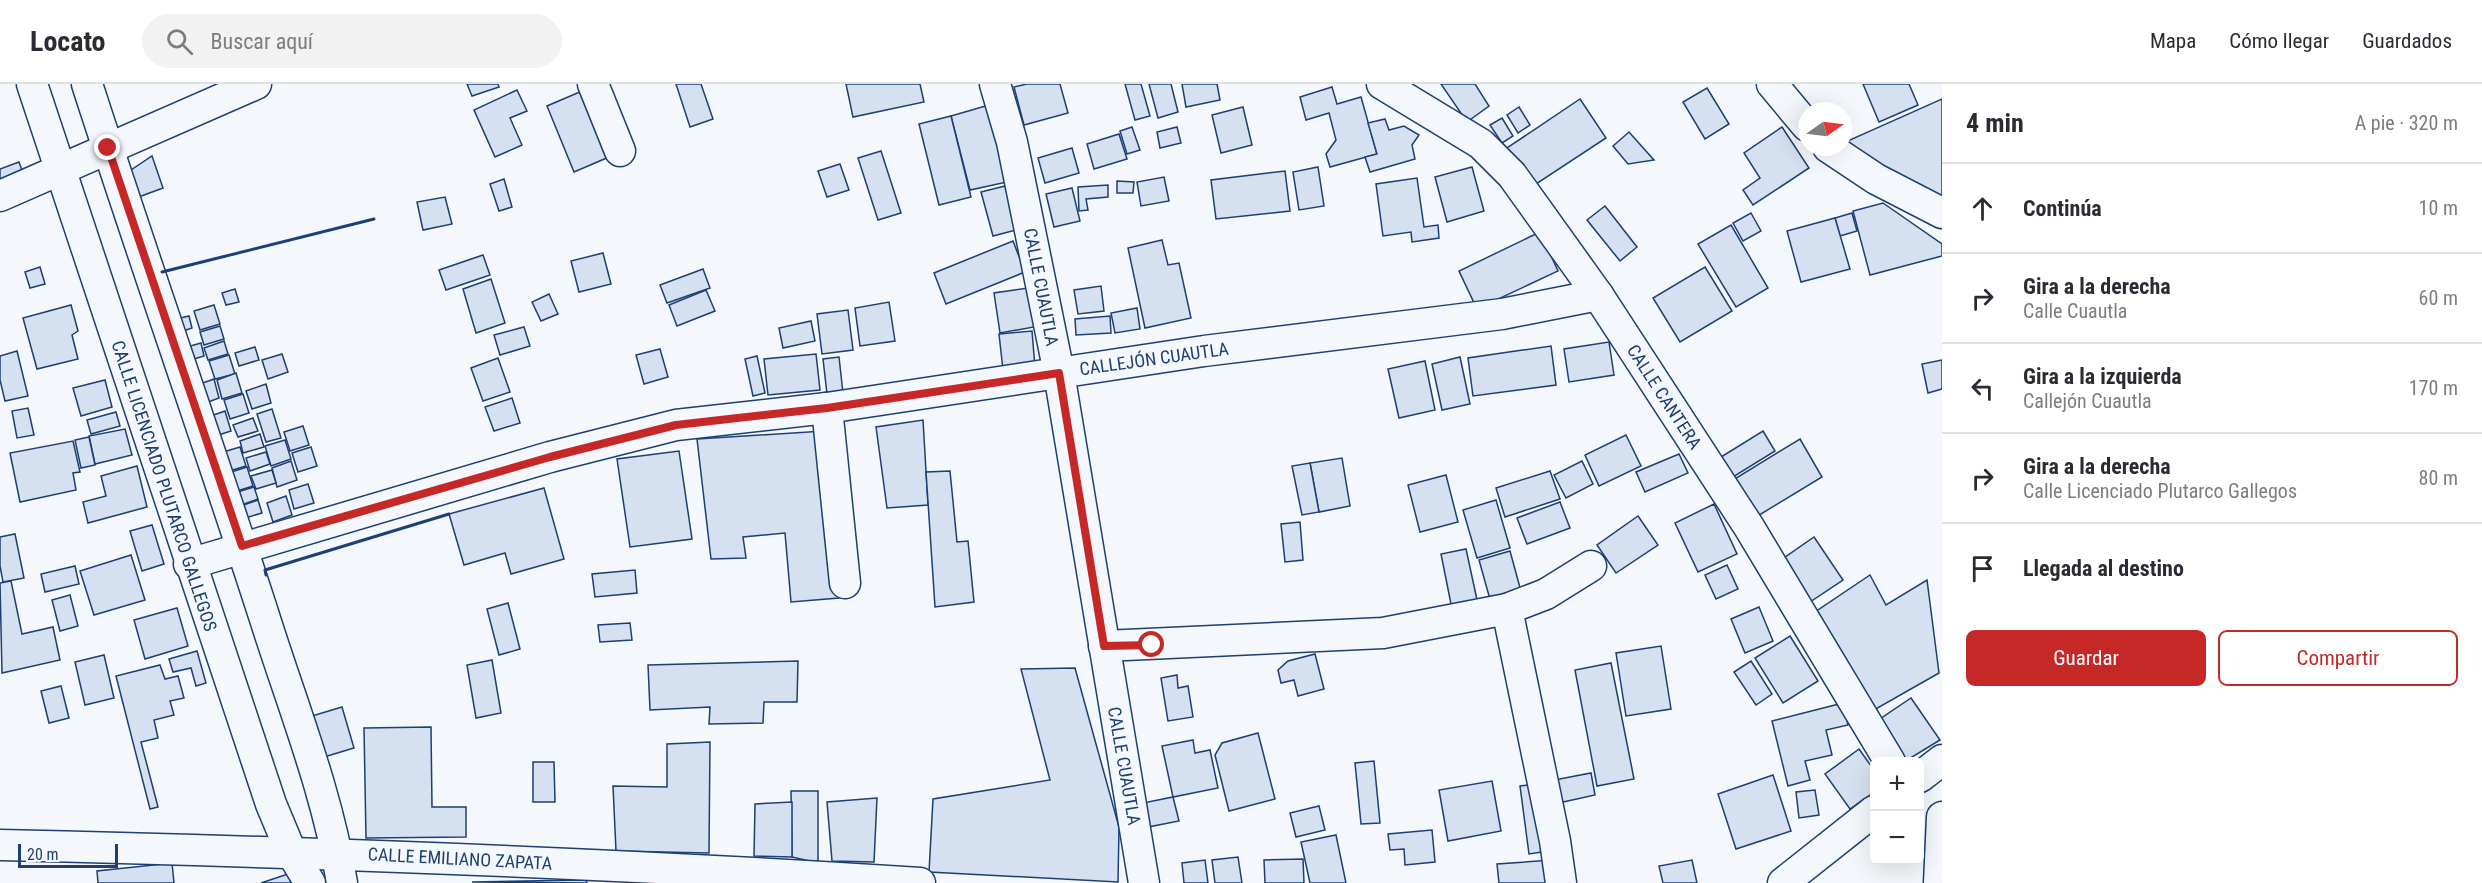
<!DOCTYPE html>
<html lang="es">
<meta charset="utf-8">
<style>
:root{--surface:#fff;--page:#f2f2f3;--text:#2b2b33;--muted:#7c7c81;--line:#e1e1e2;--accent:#c62828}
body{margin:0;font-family:"Roboto Condensed",sans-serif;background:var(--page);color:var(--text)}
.controls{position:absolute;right:18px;bottom:18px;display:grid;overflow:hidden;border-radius:9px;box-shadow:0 6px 24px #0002}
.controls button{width:54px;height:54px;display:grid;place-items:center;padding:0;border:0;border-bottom:2px solid var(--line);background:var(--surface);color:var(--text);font:30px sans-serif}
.compass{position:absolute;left:1798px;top:18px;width:54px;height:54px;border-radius:50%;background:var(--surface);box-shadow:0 6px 24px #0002;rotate:76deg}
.scale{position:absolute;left:18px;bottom:15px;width:100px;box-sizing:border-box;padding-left:6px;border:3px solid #1d3f73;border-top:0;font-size:16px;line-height:21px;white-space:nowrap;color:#1d3f73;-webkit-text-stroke:4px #f4f7fb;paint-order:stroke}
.stop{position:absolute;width:18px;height:18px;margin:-14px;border:4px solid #c62828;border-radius:50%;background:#fff}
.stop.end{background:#c62828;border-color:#fff;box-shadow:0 2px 6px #0008}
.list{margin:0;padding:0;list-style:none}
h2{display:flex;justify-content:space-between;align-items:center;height:78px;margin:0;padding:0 24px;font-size:26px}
h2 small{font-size:20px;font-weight:400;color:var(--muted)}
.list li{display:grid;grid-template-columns:39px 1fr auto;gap:18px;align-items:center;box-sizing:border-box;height:90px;padding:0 24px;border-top:2px solid var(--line)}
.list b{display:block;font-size:22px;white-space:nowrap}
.list p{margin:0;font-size:20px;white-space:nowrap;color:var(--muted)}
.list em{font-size:20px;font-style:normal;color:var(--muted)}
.actions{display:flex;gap:12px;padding:18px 24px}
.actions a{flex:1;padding:14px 0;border:2px solid var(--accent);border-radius:9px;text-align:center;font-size:21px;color:var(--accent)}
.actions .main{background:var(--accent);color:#fff}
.icon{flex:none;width:33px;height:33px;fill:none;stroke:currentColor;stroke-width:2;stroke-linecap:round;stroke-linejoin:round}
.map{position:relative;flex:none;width:1942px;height:799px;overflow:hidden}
header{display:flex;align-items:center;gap:36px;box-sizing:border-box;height:84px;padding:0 30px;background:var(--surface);border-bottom:2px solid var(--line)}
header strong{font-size:28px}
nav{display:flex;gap:33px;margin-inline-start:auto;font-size:21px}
.search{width:420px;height:54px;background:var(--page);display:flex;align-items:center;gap:15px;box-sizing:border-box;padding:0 21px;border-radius:33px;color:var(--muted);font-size:22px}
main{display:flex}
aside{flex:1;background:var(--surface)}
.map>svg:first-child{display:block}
.building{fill:#d5e0f0;stroke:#1d3f73;stroke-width:1.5}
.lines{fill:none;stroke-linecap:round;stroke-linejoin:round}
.street-casing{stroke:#1d3f73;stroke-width:33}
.street{stroke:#f4f7fb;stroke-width:30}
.wall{stroke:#1d3f73;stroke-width:3}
.route{stroke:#c62828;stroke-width:8}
.labels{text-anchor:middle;stroke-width:4.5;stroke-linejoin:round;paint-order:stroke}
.street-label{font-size:18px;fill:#1d3f73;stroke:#f4f7fb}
</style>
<header>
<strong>Locato</strong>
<div class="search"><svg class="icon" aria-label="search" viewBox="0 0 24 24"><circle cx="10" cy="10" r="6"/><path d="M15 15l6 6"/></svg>Buscar aquí</div>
<nav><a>Mapa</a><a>Cómo llegar</a><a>Guardados</a></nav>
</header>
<main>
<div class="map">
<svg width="1942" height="799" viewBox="0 0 1942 799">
<rect width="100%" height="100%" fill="#f4f7fb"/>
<g class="building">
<path d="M467,0H498L499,3L472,12Z"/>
<path d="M676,0H701L713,35L690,43Z"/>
<path d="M846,0H920L924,18L853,33Z"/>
<path d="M1027,0H1060L1068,29L1024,41L1014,3Z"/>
<path d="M1125,0H1141L1150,32L1135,36Z"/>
<path d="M1149,0H1171L1178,28L1158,34Z"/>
<path d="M1182,0H1217L1220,16L1186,23Z"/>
<path d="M1441,0H1475L1489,22L1467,38Z"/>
<path d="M1863,0H1909L1918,21L1879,38Z"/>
<path d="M1332,3L1337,20L1361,13L1377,70L1330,83L1326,70L1336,56L1329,29L1306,36L1300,13Z"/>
<path d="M1707,4L1729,40L1705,55L1683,18Z"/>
<path d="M517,6L527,27L510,34L522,61L495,73L474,26Z"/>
<path d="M582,7L609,73L574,88L547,22Z"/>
<path d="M1580,15L1606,54L1530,104L1504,66Z"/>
<path d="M1942,15V120L1843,59Z"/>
<path d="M989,21L1007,98L970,106L951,32Z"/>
<path d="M1243,23L1252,61L1221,69L1212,31Z"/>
<path d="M1519,23L1530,41L1518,49L1507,31Z"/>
<path d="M951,32L971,113L939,121L919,40Z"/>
<path d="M1502,34L1513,52L1502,59L1490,41Z"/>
<path d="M1385,35L1389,46L1404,42L1419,51L1412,61L1415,75L1370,88L1365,73L1377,70L1368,39Z"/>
<path d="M1132,43L1140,66L1127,70L1120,47Z"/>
<path d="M1177,43L1181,59L1160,64L1157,48Z"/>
<path d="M1782,43L1809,84L1753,121L1743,106L1760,94L1744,69Z"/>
<path d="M1629,48L1654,76L1628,80L1613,62Z"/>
<path d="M1119,50L1127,75L1094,85L1087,60Z"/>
<path d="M1072,64L1079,89L1045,99L1038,74Z"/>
<path d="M881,67L901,129L878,136L858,74Z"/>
<path d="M152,72L163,104L136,114L128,88Z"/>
<path d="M19,78L26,97L0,106V85Z"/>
<path d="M840,80L849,106L827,113L818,87Z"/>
<path d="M1318,83L1324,122L1299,126L1293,88Z"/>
<path d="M1472,83L1484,127L1447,138L1435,93Z"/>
<path d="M1285,87L1290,127L1216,135L1211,96Z"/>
<path d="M1164,93L1169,117L1141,122L1137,98Z"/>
<path d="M1417,94L1424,143L1438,141L1439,154L1412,158L1411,148L1383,152L1376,100Z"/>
<path d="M504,95L512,123L499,127L490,100Z"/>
<path d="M1117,97L1134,98L1133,109H1117Z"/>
<path d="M1108,101V113L1086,115L1088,126L1079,127L1078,103Z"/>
<path d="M1005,102L1016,146L993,152L981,108Z"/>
<path d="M1072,104L1080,137L1054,143L1046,110Z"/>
<path d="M445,113L452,140L423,146L417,118Z"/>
<path d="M1883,119L1942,160V172L1870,191L1853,127Z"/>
<path d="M1605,122L1637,163L1620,177L1587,136Z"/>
<path d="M1751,129L1761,147L1743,157L1733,139Z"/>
<path d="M1852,129L1857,147L1840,152L1835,134Z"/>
<path d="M1835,134L1850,185L1801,198L1787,147Z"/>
<path d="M1731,141L1768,204L1736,223L1698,160Z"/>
<path d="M1540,148L1558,187L1477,225L1459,187Z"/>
<path d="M1162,156L1168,181L1179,179L1191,234L1145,244L1128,164Z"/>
<path d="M1013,157L1025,188L946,220L934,189Z"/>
<path d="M603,169L611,200L579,208L571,177Z"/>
<path d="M483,171L490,191L446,206L439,186Z"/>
<path d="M40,183L45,200L30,204L25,188Z"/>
<path d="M1705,183L1732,227L1680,258L1653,214Z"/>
<path d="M703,185L710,204L667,219L660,201Z"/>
<path d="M491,195L505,239L476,249L463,205Z"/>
<path d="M1101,202L1104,227L1078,230L1074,206Z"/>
<path d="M1028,204L1034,243L1000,249L994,209Z"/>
<path d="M235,205L239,218L226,221L222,209Z"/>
<path d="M706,206L715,227L677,242L669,221Z"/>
<path d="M549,210L558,230L541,237L532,218Z"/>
<path d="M889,218L895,257L860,262L855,224Z"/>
<path d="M71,221L78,247L72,251L78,275L37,285L23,234Z"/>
<path d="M214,221L220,240L200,246L194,227Z"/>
<path d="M1137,224L1140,245L1115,249L1111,229Z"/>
<path d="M848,226L853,266L822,270L817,230Z"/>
<path d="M189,232L192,244L180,248L176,235Z"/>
<path d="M1110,232L1111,249L1076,251L1075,235Z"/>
<path d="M811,237L815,257L783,264L779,244Z"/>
<path d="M220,242L224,255L204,261L200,248Z"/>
<path d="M524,243L530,262L500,271L494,251Z"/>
<path d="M1032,247L1035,283L1003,286L999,250Z"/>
<path d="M224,257L228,270L208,276L204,264Z"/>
<path d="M1609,258L1614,291L1569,298L1564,265Z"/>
<path d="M201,259L204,272L184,278L180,265Z"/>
<path d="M1551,262L1556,301L1473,312L1468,274Z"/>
<path d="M255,263L259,276L239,282L235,269Z"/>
<path d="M660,265L668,293L644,300L636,271Z"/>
<path d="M17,267L28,312L5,317L0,296V272Z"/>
<path d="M282,270L288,288L268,295L262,276Z"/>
<path d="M816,270L820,306L768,311L764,275Z"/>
<path d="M229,271L235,290L215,295L209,277Z"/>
<path d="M757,272L765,309L753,312L745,275Z"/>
<path d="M839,273L843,309L827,310L823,275Z"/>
<path d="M1460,273L1470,320L1442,326L1432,280Z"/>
<path d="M498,274L510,308L483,317L471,284Z"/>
<path d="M1942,276V305L1928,309L1922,280Z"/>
<path d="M1425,277L1435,326L1399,334L1388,285Z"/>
<path d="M236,289L242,309L222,315L217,296Z"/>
<path d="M214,295L219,314L200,321L194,302Z"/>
<path d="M105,296L112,323L81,332L73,304Z"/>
<path d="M266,300L271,319L252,325L246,307Z"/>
<path d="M243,310L249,329L230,335L224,316Z"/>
<path d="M512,314L520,339L494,347L485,323Z"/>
<path d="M28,324L34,351L17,354L12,327Z"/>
<path d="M272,325L281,354L266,358L257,330Z"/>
<path d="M225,327L231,347L212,353L205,334Z"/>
<path d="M116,328L120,342L91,350L87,336Z"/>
<path d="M253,334L258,347L238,353L233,341Z"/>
<path d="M923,336L928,421L887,424L876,343Z"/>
<path d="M303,342L309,361L290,367L284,348Z"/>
<path d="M125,345L132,371L95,380L89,352Z"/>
<path d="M824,347L839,514L791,518L785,449L743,453L746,474L711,475L697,355Z"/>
<path d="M1763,347L1775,367L1733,393L1721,373Z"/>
<path d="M260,350L264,363L243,369L240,357Z"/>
<path d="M1626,351L1641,382L1599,402L1585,371Z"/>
<path d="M89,353L95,381L81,384L75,356Z"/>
<path d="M1800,355L1822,393L1756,433L1733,396Z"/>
<path d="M285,356L291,375L271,382L265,362Z"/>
<path d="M73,357L80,388L73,389L76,406L20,418L10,369Z"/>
<path d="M240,363L246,382L226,388L220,369Z"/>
<path d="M311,363L317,382L298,388L292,369Z"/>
<path d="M679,367L692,455L630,463L617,375Z"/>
<path d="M266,368L270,380L250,387L246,374Z"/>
<path d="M1679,370L1688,389L1645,408L1636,388Z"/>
<path d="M1342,374L1350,422L1319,428L1310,379Z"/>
<path d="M291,377L297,396L277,403L272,384Z"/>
<path d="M1582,377L1593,400L1566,414L1554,391Z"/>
<path d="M1310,379L1319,428L1302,431L1292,382Z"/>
<path d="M137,382L147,423L88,439L83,418L106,412L101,392Z"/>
<path d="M247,383L253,402L234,408L228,389Z"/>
<path d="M272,386L276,399L256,405L251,392Z"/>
<path d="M950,387L957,458L968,457L974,518L935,523L926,388Z"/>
<path d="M1550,387L1560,415L1505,433L1496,404Z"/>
<path d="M1446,391L1458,438L1420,448L1408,401Z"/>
<path d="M308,400L314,419L294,425L289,406Z"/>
<path d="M254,403L258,415L238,422L234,409Z"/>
<path d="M544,404L564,475L511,490L505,469L464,481L449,430Z"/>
<path d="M286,412L292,431L273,438L267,419Z"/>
<path d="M258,416L262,429L242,435L238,423Z"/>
<path d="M1496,416L1510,464L1477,474L1463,426Z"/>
<path d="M1560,418L1570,444L1527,460L1517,434Z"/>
<path d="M1714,420L1737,470L1698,488L1675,439Z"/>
<path d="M1638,432L1658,461L1616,489L1597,461Z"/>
<path d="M1300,438L1303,476L1285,478L1281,440Z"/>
<path d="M152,441L164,480L142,487L130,447Z"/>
<path d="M15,450L24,494L3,498L0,482V453Z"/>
<path d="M1814,453L1843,496L1810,518L1781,476Z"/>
<path d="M1466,465L1479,525L1453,530L1441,470Z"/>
<path d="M1510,467L1522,511L1491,519L1479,476Z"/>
<path d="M131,471L145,516L94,531L80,487Z"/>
<path d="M1727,481L1738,505L1716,515L1705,491Z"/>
<path d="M75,482L79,500L45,508L41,490Z"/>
<path d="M635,486L637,509L595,513L592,490Z"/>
<path d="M1870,491L1886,521L1927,496L1939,589L1874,626L1815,528Z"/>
<path d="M11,497L22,550L53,543L60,576L2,589L0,499Z"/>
<path d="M70,511L78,542L60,547L52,516Z"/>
<path d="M508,519L520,565L499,571L487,525Z"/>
<path d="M1759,523L1773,557L1745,569L1731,535Z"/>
<path d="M177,524L188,562L145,575L134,536Z"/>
<path d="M630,539L632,556L600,558L598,541Z"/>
<path d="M1790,552L1818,597L1783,619L1755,574Z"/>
<path d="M1661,562L1671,625L1626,632L1616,569Z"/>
<path d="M197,567L206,599L196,602L191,584L173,588L169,575Z"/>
<path d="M1315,570L1324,605L1298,612L1294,596L1281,599L1278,586L1288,577Z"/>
<path d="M104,571L114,614L85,621L75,578Z"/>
<path d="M492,576L501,629L476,634L467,581Z"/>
<path d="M798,577L797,618H764L763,639L709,640L710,623L650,626L648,581Z"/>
<path d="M1751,577L1772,610L1756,621L1734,588Z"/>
<path d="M1611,579L1634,695L1597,702L1575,586Z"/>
<path d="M160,581L165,595L178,592L184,614L170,617L174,631L154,636L158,654L141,658L158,723L150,725L116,592Z"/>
<path d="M1075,584L1119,743L1118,798L929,788L933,715L1050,696L1021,585Z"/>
<path d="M1177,591L1178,604L1188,602L1193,633L1168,637L1161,594Z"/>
<path d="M61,602L69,634L49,639L41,607Z"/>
<path d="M1911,614L1940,656L1904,678L1877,637Z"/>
<path d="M1843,619L1848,641L1826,646L1832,671L1805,677L1810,696L1788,702L1772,637Z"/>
<path d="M342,623L354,664L324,673L312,632Z"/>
<path d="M431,643L432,723H466V753L366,754L364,644Z"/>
<path d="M1258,649L1275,715L1229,727L1215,671L1222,659Z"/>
<path d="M1193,656L1195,669L1210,666L1218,704L1173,713L1162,662Z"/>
<path d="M710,658L709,769L616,767L613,702L667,703V660Z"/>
<path d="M1859,665L1874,686V708L1850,725L1825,690Z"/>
<path d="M1374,677L1380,739L1361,740L1355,679Z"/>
<path d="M533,678H554L555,718H533Z"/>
<path d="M1591,689L1595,711L1554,720L1549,697Z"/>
<path d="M1773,691L1791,747L1736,765L1718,710Z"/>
<path d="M1492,697L1501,747L1448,757L1439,706Z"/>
<path d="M1539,700L1548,767L1529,770L1520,702Z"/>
<path d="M1815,706L1819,731L1799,734L1796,708Z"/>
<path d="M791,707H818V779L792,773Z"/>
<path d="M1173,713L1179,737L1148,743L1143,719Z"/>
<path d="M877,714L874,778L832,777L827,718Z"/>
<path d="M792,718V773L754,772L755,720Z"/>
<path d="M1319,722L1325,746L1296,753L1290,729Z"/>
<path d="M1432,746L1435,778L1405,781L1404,765L1390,766L1388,750Z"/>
<path d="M1336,751L1346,799H1310L1301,758Z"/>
<path d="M1238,773L1242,799H1215L1212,776Z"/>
<path d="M1303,775L1304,799H1265L1264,776Z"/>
<path d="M1205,776L1208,799H1184L1182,779Z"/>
<path d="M1552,776L1554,799H1499L1497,780Z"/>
<path d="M1692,776L1697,799H1663L1659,782Z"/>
<path d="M172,779L174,799H98L97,787Z"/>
<path d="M288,790L291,799H261Z"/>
<path d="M586,796L587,799L472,798Z"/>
</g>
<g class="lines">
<g class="street-casing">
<g id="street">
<path d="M32,0L271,720L291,768L310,799"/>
<path d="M87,0C145,180 208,358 266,538C293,623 328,710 342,799"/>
<path d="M593,0L620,67"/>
<path d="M995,0L1012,58L1059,289L1144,799"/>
<path d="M1382,0L1481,60L1512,91L1598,211L1749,443L1890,678"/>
<path d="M1772,0L1807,42"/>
<path d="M1828,63L1876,95L1942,129"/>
<path d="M0,112L256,0"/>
<path d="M827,324L845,499"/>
<path d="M189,480L550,373L676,341L827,324L1204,267L1502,230L1598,211"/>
<path d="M1507,525L1555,757L1561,799"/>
<path d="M1104,562L1383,549L1507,525L1546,510L1591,482"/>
<path d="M1920,693L1942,676"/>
<path d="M0,761C307,768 614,779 920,799"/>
<path d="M1783,799L1874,727"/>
<path d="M1939,799L1942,733"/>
</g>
</g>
<use href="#street" class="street"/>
<g class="wall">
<path d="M162,188L374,135"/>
<path d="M266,491L265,486L449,430"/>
</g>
</g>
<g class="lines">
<path class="route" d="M108,64L242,462L550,373L676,341L827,324L1059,289L1104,562L1152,561"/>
</g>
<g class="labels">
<g class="street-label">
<text transform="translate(1041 203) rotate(79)" y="6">CALLE CUAUTLA</text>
<text transform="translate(1154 275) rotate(-8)" y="6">CALLEJÓN CUAUTLA</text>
<text transform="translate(1664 313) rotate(57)" y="6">CALLE CANTERA</text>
<text transform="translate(164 402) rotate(72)" y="6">CALLE LICENCIADO PLUTARCO GALLEGOS</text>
<text transform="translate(1124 682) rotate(80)" y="6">CALLE CUAUTLA</text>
<text transform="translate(460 775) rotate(3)" y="6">CALLE EMILIANO ZAPATA</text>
</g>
</g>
</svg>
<div class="controls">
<button>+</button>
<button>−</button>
</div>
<svg class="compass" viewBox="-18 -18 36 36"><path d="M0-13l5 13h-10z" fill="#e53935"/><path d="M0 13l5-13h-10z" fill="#7c7c81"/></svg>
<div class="scale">20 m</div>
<div class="stop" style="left:1152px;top:561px"></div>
<div class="stop end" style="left:108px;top:64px"></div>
</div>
<aside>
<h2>4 min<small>A pie · 320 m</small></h2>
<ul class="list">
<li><svg class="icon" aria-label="ahead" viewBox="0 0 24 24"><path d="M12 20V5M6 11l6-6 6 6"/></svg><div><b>Continúa</b></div><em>10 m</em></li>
<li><svg class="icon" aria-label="right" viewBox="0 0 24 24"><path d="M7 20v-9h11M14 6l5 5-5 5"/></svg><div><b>Gira a la derecha</b><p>Calle Cuautla</p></div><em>60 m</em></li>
<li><svg class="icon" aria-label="left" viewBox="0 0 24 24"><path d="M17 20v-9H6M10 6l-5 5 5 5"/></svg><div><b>Gira a la izquierda</b><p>Callejón Cuautla</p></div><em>170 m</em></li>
<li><svg class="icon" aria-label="right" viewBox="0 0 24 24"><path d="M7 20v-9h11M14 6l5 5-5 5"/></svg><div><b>Gira a la derecha</b><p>Calle Licenciado Plutarco Gallegos</p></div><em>80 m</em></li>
<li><svg class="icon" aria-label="arrive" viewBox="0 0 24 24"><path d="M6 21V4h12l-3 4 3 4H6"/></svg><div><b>Llegada al destino</b></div></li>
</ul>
<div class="actions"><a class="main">Guardar</a><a>Compartir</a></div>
</aside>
</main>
